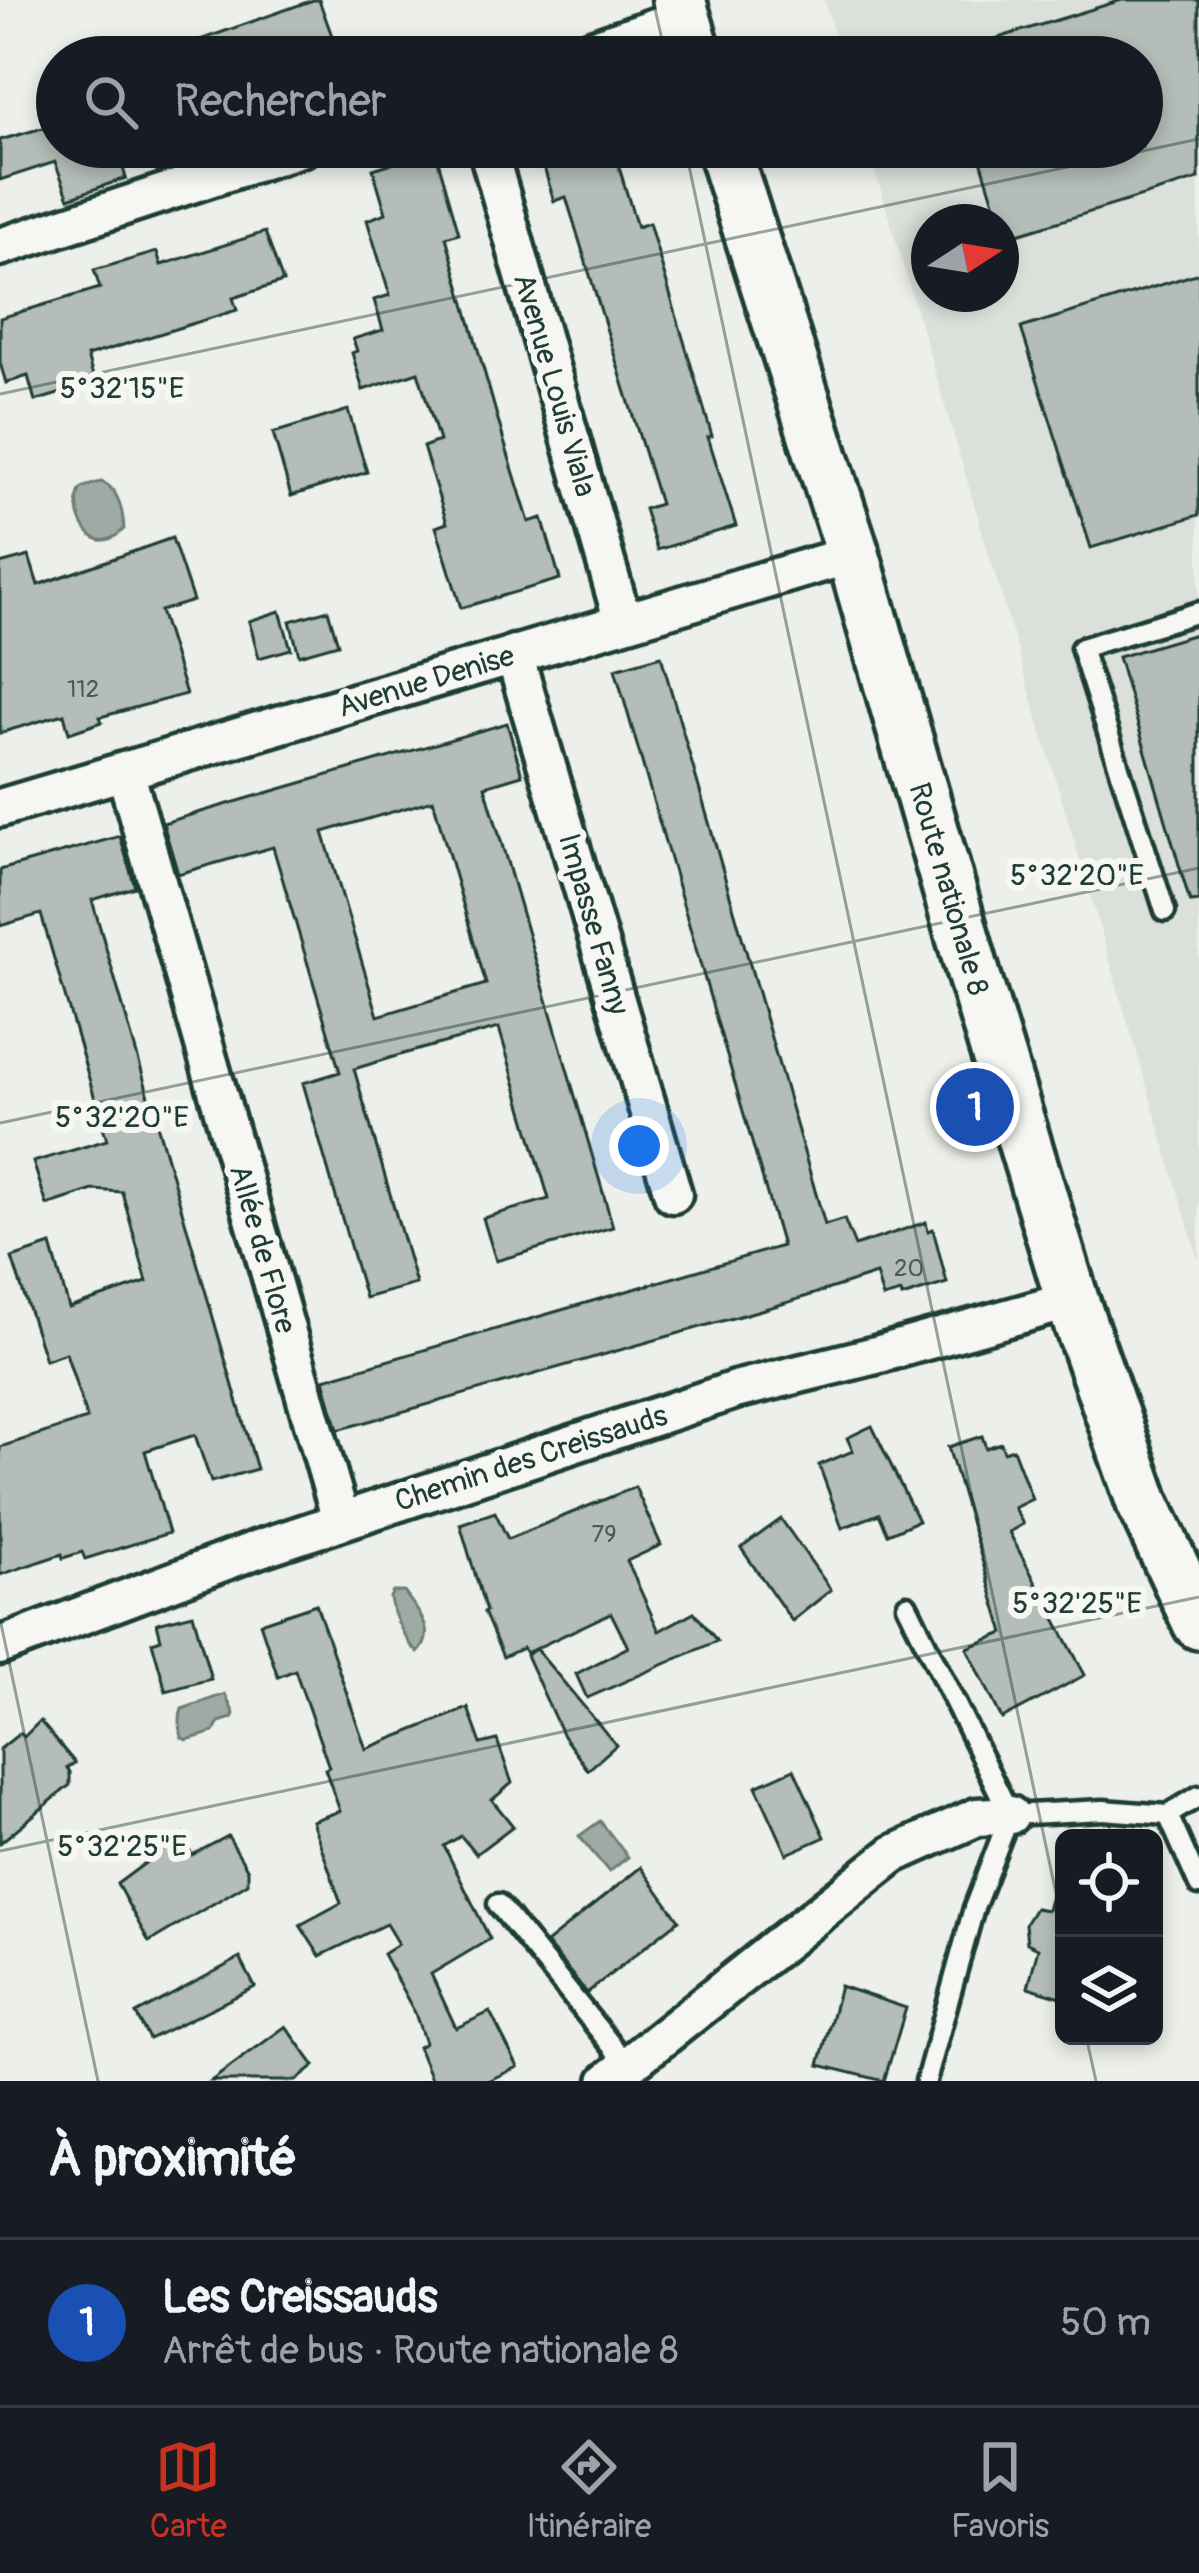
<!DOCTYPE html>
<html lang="fr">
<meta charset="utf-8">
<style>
:root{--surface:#171b24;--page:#242831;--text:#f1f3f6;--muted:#9ea1a6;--line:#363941;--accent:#c8321e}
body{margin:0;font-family:Pangolin,sans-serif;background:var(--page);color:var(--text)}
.controls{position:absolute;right:36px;bottom:36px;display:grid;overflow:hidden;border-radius:18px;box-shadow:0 6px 18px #0003}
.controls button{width:108px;height:108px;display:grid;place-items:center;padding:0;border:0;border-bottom:3px solid var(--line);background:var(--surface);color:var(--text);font:60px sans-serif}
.compass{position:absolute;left:911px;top:204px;width:108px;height:108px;border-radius:50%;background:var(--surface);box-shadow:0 6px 18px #0003;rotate:78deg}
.you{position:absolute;left:639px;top:1146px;width:42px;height:42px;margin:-30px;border:9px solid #fff;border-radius:50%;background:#1a73e8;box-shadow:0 0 0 18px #1a73e833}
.badge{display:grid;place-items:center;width:78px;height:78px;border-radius:50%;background:var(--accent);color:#fff;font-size:39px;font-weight:700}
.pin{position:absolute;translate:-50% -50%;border:6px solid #fff;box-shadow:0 3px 12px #0006}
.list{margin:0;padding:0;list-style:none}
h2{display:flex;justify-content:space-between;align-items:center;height:156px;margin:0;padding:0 48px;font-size:51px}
h2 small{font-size:39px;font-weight:400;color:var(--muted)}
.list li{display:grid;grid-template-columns:78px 1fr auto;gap:36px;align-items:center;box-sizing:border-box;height:168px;padding:0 48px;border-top:3px solid var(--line)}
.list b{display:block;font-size:45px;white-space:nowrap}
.list p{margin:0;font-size:39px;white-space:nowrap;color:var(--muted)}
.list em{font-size:39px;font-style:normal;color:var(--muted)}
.icon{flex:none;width:66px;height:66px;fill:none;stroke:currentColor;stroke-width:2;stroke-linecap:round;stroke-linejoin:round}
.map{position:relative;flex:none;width:1199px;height:2081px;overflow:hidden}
.search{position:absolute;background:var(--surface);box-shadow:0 6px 18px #0003;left:36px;right:36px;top:36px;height:132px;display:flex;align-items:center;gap:30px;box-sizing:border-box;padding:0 42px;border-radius:66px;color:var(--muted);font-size:45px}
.sheet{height:324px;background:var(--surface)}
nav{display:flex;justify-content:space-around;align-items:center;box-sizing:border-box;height:168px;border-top:3px solid var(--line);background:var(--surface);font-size:33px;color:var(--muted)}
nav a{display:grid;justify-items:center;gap:6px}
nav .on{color:var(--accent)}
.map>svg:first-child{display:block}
.built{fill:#dce0db;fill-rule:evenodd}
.water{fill:#9faaa4;stroke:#6c7e77;stroke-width:3}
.building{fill:#b4bdb8;stroke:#1f3d34;stroke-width:3;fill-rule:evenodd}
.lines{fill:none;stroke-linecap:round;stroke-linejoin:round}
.service-casing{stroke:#1f3d34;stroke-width:27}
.minor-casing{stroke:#1f3d34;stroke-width:45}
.secondary-casing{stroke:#1f3d34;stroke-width:60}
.service{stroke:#f6f6f2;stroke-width:18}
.minor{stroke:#f6f6f2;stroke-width:36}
.secondary{stroke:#f6f6f2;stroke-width:51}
.ticks{fill:none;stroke:#1f3d34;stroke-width:3;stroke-opacity:0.45}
.labels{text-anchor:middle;stroke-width:12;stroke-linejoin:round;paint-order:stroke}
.number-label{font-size:24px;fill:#445d55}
.street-label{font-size:30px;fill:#1f3d34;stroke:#f6f6f2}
.ticks-label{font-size:30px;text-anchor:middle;fill:#1f3d34;stroke:#f6f6f2;stroke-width:12;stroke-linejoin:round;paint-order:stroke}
</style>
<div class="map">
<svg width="1199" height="2081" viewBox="0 0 1199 2081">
<rect width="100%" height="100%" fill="#edefea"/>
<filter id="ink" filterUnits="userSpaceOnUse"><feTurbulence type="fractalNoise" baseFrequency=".00833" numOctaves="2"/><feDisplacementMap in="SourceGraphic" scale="24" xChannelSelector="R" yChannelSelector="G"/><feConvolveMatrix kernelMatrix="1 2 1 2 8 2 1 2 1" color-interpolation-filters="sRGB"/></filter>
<g filter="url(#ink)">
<path class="built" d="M824,0H1199V1262L868,147H1142V57H841ZM929,222H1001V294H929Z"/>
<g class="water">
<path d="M101,482C119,488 123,513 124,529C88,566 68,501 82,488C83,487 100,482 101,482Z"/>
<path d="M393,1592H404C418,1611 438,1632 418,1653C406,1642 391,1612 390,1597Z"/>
<path d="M225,1694L234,1714L232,1718L219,1722L214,1732L187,1740L182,1738C180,1729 179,1717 182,1709Z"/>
<path d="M600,1821L628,1857L609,1872L579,1836Z"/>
</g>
<g class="building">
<path d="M313,0H319L335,44L296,57H167L166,52Z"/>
<path d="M1122,0H1199V179L1005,238L977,147H1142V57H963L962,49Z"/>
<path d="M57,124V147H117L126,178L69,198L55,162L0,180V140Z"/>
<path d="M538,147H613L637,227L649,223L712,436L708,437L736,526L657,550L644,509L660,504L566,197L554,201Z"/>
<path d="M435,150L459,233L446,237L504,441L529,522L542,518L560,579L461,608L436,527L447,523L423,447L439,441L418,372L363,390L352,353L357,351L353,339L383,330L374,300L390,295L367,220L386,213L373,169Z"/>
<path d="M265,232L283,282L233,298L237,310L87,356L95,383L35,401L28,376L6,383L0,363V318L100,288L94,270L157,252L161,265Z"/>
<path d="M1199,273V515L1091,548L1021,328Z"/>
<path d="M348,410L367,472L291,496L273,433Z"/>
<path d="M172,538L193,601L160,611L186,694L100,717L102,722L69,733L64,714L0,733V564L29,556L38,585Z"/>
<path d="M328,610L338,644L299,655L290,621Z"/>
<path d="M280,611L291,649L259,658L249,621Z"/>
<path d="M1199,633V901L1190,902L1118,657Z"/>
<path d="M661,656L825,1225L844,1219L855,1246L926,1222L928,1231L933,1229L947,1283L902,1297L901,1293L883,1298L876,1274L789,1302L338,1430L324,1379L782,1246L615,669Z"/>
<path d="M507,723L522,775L485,786L613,1227L496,1261L483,1218L549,1199L499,1028L403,1054L354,1069L416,1284L365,1298L303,1083L340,1072L273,847L178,874L163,823ZM433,800L486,984L378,1016L323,832Z"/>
<path d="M120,836L135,887L92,900L257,1469L211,1482L195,1435L145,1451L169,1533L85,1559L82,1552L63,1558L62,1554L0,1575V1447L87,1419L66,1353L45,1360L12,1258L51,1245L69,1308L147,1282L122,1192L93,1190L47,1205L33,1162L107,1140L41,914L0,926V870Z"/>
<path d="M872,1426L918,1521L888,1534L879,1514L842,1528L819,1465L853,1451L847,1438Z"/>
<path d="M982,1436L986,1448L1001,1443L1004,1452L1013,1449L1032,1499L1014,1508L1023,1524L1009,1532L1085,1675L1002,1719L967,1648L1004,1633L948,1447Z"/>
<path d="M635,1487L661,1545L627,1561L659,1631L694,1612L717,1641L587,1698L576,1674L628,1647L611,1613L526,1653L523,1648L503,1657L484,1612L486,1611L460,1524L495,1512L508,1539Z"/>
<path d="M781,1519L831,1590L792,1621L741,1548Z"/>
<path d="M316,1604L366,1749L468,1708L481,1744L497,1740L512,1783L492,1800L513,1826L476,1854L461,1836L444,1846L490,1939L431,1974L456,2028L490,2012L518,2067L487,2081H432L418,2047L425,2043L415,2013L383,1954L398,1944L386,1924L320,1956L300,1925L341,1903L312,1821L340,1811L325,1769L329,1767L295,1670L278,1677L260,1623Z"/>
<path d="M193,1614L211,1679L166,1691L152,1642L161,1639L157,1623Z"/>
<path d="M536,1649L616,1745L588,1770L563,1736L526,1655Z"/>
<path d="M40,1721L75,1763L67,1768L70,1772V1785L0,1843V1749L20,1733L24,1737Z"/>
<path d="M794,1769L825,1837L787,1854L756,1786Z"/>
<path d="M183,1835L192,1855L228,1836L248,1870V1883L149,1942L117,1884Z"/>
<path d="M641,1867L679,1920L587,1993L546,1943Z"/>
<path d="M1052,1892L1064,1894V1998L1028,1987L1038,1948L1027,1943L1025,1924L1035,1908L1047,1910Z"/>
<path d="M240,1958L255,1987L149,2039L136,2014Z"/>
<path d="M840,1986L906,2008L884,2081L819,2065Z"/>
<path d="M286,2026L315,2066L296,2081H211Z"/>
</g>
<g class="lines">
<g class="service-casing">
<g id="service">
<path d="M1165,911L1081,648L1199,612"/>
<path d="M907,1605L1010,1815"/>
<path d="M1168,1815L1199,1885"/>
<path d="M498,1904L628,2066"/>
<path d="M926,2081L974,1908L1010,1815L1103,1810L1168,1815L1199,1796"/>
</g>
</g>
<g class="minor-casing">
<g id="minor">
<path d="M569,57L684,17"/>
<path d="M487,147L623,622"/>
<path d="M0,247L303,147"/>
<path d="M514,654L673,1194"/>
<path d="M125,771L341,1520"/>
<path d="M0,808L853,554"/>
<path d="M0,1646L258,1549L735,1390L876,1355L1072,1300"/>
<path d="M608,2081L894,1854L977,1817L1010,1815"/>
</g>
</g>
<g class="secondary-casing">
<g id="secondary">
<path d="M679,0L696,57"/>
<path d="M723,147L853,554L974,976L1072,1300L1143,1503L1199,1623"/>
</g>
</g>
<use href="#service" class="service"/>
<use href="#minor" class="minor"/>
<use href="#secondary" class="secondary"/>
</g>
</g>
<path class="ticks" d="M653,0L666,57M685,147L1064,1931M0,394L1199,139M0,1123L1199,868M0,1619L98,2081M0,1851L1199,1597M1086,2036L1096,2081"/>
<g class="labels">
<g class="number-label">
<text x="83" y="697">112</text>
<text x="909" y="1276">20</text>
<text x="604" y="1542">79</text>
</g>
<g class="street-label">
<text transform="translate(555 385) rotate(74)" y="10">Avenue Louis Viala</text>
<text transform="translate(426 681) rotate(-17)" y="10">Avenue Denise</text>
<text transform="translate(949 889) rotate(74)" y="10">Route nationale 8</text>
<text transform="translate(594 924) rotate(74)" y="10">Impasse Fanny</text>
<text transform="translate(263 1249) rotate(74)" y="10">Allée de Flore</text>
<text transform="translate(531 1458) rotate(-18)" y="10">Chemin des Creissauds</text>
</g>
</g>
<g class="ticks-label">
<text x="122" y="398">5°32'15"E</text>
<text x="1077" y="885">5°32'20"E</text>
<text x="122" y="1127">5°32'20"E</text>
<text x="1077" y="1613">5°32'25"E</text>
<text x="122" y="1856">5°32'25"E</text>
</g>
</svg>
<div class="controls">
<button><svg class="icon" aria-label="locate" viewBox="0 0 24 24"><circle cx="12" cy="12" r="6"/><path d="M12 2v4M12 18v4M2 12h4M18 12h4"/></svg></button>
<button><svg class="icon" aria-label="layers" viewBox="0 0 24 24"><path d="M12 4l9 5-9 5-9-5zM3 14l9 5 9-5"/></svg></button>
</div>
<svg class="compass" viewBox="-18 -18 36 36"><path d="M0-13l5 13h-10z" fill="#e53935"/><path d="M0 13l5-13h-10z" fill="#9ea1a6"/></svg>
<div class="you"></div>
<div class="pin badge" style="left:975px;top:1107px;background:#1a4fb4">1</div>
<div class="search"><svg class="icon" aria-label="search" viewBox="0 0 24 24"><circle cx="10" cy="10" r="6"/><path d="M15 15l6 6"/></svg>Rechercher</div>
</div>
<section class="sheet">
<h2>À proximité<small></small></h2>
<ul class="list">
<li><span class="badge" style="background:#1a4fb4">1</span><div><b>Les Creissauds</b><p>Arrêt de bus · Route nationale 8</p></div><em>50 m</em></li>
</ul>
</section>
<nav>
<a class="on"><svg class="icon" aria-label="map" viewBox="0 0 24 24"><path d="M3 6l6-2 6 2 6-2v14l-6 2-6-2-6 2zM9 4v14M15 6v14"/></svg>Carte</a>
<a><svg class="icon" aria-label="directions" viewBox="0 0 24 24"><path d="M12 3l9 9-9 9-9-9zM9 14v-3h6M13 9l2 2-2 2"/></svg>Itinéraire</a>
<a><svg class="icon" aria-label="saved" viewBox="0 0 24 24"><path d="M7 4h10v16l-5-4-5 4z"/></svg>Favoris</a>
</nav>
